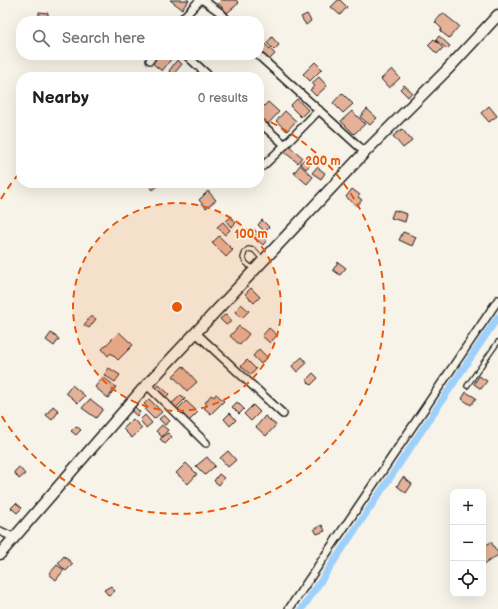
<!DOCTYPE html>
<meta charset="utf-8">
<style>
:root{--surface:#fff;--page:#f6f6f6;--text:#202124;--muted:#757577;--line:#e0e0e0}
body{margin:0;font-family:"Balsamiq Sans",sans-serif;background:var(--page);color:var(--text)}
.controls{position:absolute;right:12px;bottom:12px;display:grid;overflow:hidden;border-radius:8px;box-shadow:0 4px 16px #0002}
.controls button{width:36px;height:36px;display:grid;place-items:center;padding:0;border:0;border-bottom:1px solid var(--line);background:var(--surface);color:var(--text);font:20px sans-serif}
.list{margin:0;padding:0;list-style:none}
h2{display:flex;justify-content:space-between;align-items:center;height:52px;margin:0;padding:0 16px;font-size:17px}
h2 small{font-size:13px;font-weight:400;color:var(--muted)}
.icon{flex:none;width:22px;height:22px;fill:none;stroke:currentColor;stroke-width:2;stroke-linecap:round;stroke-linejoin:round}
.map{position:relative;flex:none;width:498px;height:609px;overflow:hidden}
.search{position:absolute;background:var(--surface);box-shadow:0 4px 16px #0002;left:16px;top:16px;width:248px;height:44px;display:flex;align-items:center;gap:10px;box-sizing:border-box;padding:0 14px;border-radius:16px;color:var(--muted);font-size:15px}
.panel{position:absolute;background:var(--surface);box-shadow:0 4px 16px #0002;left:16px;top:72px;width:248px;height:116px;border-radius:16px}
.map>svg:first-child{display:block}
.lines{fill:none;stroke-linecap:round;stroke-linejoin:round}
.canal{stroke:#9dd0fb;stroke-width:7}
.building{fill:#e5b198;stroke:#1c1c1c}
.service-casing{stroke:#1c1c1c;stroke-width:6}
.minor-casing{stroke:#1c1c1c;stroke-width:10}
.secondary-casing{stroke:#1c1c1c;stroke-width:13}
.service{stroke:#f7f3e8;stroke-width:3.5}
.minor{stroke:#f7f3e8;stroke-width:7}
.secondary{stroke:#f7f3e8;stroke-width:10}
.ring{fill:none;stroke:#e8590c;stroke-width:2;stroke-dasharray:7 5}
.centre{fill:#e8590c;stroke:#f7f3e8;stroke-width:2}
.ring-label{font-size:12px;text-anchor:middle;font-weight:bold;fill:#e8590c;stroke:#f7f3e8;stroke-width:3;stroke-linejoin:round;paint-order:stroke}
</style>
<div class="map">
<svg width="498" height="609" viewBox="0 0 498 609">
<rect width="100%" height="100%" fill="#f7f3e8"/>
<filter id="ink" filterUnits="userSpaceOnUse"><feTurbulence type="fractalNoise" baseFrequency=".025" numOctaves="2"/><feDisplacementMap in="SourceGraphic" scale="8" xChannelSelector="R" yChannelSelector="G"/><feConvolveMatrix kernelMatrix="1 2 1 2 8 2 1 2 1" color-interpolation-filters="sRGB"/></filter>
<g filter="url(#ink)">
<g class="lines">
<path class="canal" d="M302,609L498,317"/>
</g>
<g class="building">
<path d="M170,0H189L182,9Z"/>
<path d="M221,0H236L239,3L227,13L218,3Z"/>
<path d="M338,0H340L347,7L340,15L331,7Z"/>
<path d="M39,12L48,13V20H39Z"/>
<path d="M443,13L459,26L449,38L440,31L442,29L435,22Z"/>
<path d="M307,14L311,21L306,25L301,17Z"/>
<path d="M439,36L450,46L447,49L436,40Z"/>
<path d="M272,37L279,45L274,50L267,43Z"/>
<path d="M434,39L443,48L437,54L428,45Z"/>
<path d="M265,44L275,54L269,60L259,50Z"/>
<path d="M158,55H168L172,58L162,71L152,63Z"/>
<path d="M177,60L182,64L173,75L169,71Z"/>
<path d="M315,62L322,69L310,81L303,74Z"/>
<path d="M392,69L400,78L389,88L381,79Z"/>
<path d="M319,77L327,86L316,96L310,90L315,86L312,83Z"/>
<path d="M404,85L412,92L408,97L400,89Z"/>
<path d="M342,93L353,104L343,113L333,103Z"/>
<path d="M297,99L308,110L301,117L290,106Z"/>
<path d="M268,102L279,112L267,125L259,117V111Z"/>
<path d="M489,106L497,116L489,122L481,113Z"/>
<path d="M367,109L377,118L370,125L360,117Z"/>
<path d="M285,111L296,121L287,131L276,121Z"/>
<path d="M352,111L365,124L354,134L341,121Z"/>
<path d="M402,129L412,141L403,148L393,136Z"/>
<path d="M288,145L302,157L298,163L283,151Z"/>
<path d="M305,159L310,165L306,169L300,163Z"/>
<path d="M300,165L313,177L307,184L294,173Z"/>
<path d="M317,167L325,173L321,179L312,173Z"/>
<path d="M147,183H157L159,185L153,190Z"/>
<path d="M352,189L360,195L358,197L362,200L357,206L346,197Z"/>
<path d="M208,191L216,200L206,208L199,200Z"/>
<path d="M394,210L407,214L405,222L391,218Z"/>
<path d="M231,217L236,223L231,227L226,221Z"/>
<path d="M262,220L269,227L265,232L258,225Z"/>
<path d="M223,222L230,230L225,235L217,227Z"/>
<path d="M253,229L267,240L263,245L249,233Z"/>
<path d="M403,232L416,237L412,246L399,240Z"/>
<path d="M219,236L233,250L226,257L212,243Z"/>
<path d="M338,262L346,268L340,275L333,270Z"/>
<path d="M251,288L260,297L254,303L245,294Z"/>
<path d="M241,304L249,311L242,318L235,312Z"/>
<path d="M226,314L232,321L226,325L220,319Z"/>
<path d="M91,316L96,319L89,328L84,325Z"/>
<path d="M239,326L249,334L240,345L230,336Z"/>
<path d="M269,328L277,335L270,343L262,336Z"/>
<path d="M119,332L133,345L118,360L111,353L108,356L102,349Z"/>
<path d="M51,333L59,339L54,346L46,340Z"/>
<path d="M259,349L267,357L261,364L253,356Z"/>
<path d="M302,357L307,363L297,372L292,366Z"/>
<path d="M247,360L256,369L251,375L241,366Z"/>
<path d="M183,366L197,382L187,391L173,376Z"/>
<path d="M109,368L120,375L115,382L104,375Z"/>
<path d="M313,373L318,378L311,385L306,380Z"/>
<path d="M479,376L487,381L481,389L474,384Z"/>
<path d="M103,377L116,387L108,398L95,387Z"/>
<path d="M72,385L85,396L78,403L66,393Z"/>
<path d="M159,385L169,394L164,400L154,390Z"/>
<path d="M466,392L476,398L471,405L462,399Z"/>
<path d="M216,394L224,401L211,414L204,408L207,405L205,403L211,395L214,397Z"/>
<path d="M181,395L185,399L175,409L170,405Z"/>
<path d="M90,399L103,409L96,418L82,408Z"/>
<path d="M149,399L162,412L154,419L145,410L147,407L144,404Z"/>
<path d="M186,401L198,412L188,422L176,411Z"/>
<path d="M237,402L244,409L239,414L232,407Z"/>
<path d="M132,404L140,412L137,416L128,408Z"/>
<path d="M253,405L260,412L251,421L244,414Z"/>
<path d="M53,406L59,411L52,420L46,415Z"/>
<path d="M230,413L236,420L230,426L224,419Z"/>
<path d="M145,415L152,423L146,428L140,420Z"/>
<path d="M164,415L170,421L165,425L159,419Z"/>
<path d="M265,416L276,425L266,436L256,427Z"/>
<path d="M133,419L142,428L132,438L123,429Z"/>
<path d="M162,425L168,430L162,437L156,431Z"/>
<path d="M76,426L81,430L76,435L71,431Z"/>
<path d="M168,433L172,437L165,444L160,439Z"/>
<path d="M228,451L236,460L228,467L220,458Z"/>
<path d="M207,457L215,466L205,475L196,466Z"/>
<path d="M186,463L197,474L188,484L176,473Z"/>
<path d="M19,467L25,474L19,479L14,472Z"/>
<path d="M219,474L224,478L219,485L214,481Z"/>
<path d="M403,477L412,484L406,493L397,486Z"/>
<path d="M16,503L22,508L17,513L11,508Z"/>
<path d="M322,525L325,531L317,534L314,529Z"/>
<path d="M491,542L498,553V555L483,565V547Z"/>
<path d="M64,556L73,564L66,571L58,563Z"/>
<path d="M57,565L64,570L56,580L49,574Z"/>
<path d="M111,586L115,591L109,596L104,590Z"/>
</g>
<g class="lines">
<g class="service-casing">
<g id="service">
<path d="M253,269L246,263L243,258L245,252L248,249L254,250L263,260"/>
<path d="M467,386L498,342"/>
</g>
</g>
<g class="minor-casing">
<g id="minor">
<path d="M203,0L221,13L228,21"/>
<path d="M180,21L200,0"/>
<path d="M186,55L210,77"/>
<path d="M258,55L365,152"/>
<path d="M150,60L153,55"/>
<path d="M259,122L285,145"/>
<path d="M263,166L285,145L319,110"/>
<path d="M196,333L283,414"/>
<path d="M147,385L206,443"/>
<path d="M0,531L15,538"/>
<path d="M289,609L498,300"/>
</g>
</g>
<g class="secondary-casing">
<path id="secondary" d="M0,554L141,391L365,152L447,70L498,15"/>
</g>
<use href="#service" class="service"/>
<use href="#minor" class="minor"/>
<use href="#secondary" class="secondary"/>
</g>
</g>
<circle cx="177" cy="307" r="104" fill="#e8590c" fill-opacity=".12"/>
<g class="ring">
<circle cx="177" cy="307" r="104"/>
<path d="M1 199A207 207 0 0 1 21 171M260 117A207 207 0 1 1 1 415"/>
</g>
<circle cx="177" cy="307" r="6" class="centre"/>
<g class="ring-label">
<text x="323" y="165">200 m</text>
<text x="251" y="238">100 m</text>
</g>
</svg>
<div class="controls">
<button>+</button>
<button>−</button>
<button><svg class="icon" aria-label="locate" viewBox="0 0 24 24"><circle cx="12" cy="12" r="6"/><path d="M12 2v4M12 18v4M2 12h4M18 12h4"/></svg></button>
</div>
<div class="search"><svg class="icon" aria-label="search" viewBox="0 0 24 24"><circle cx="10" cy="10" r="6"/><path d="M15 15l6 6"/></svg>Search here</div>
<section class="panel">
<h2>Nearby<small>0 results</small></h2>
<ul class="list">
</ul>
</section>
</div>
